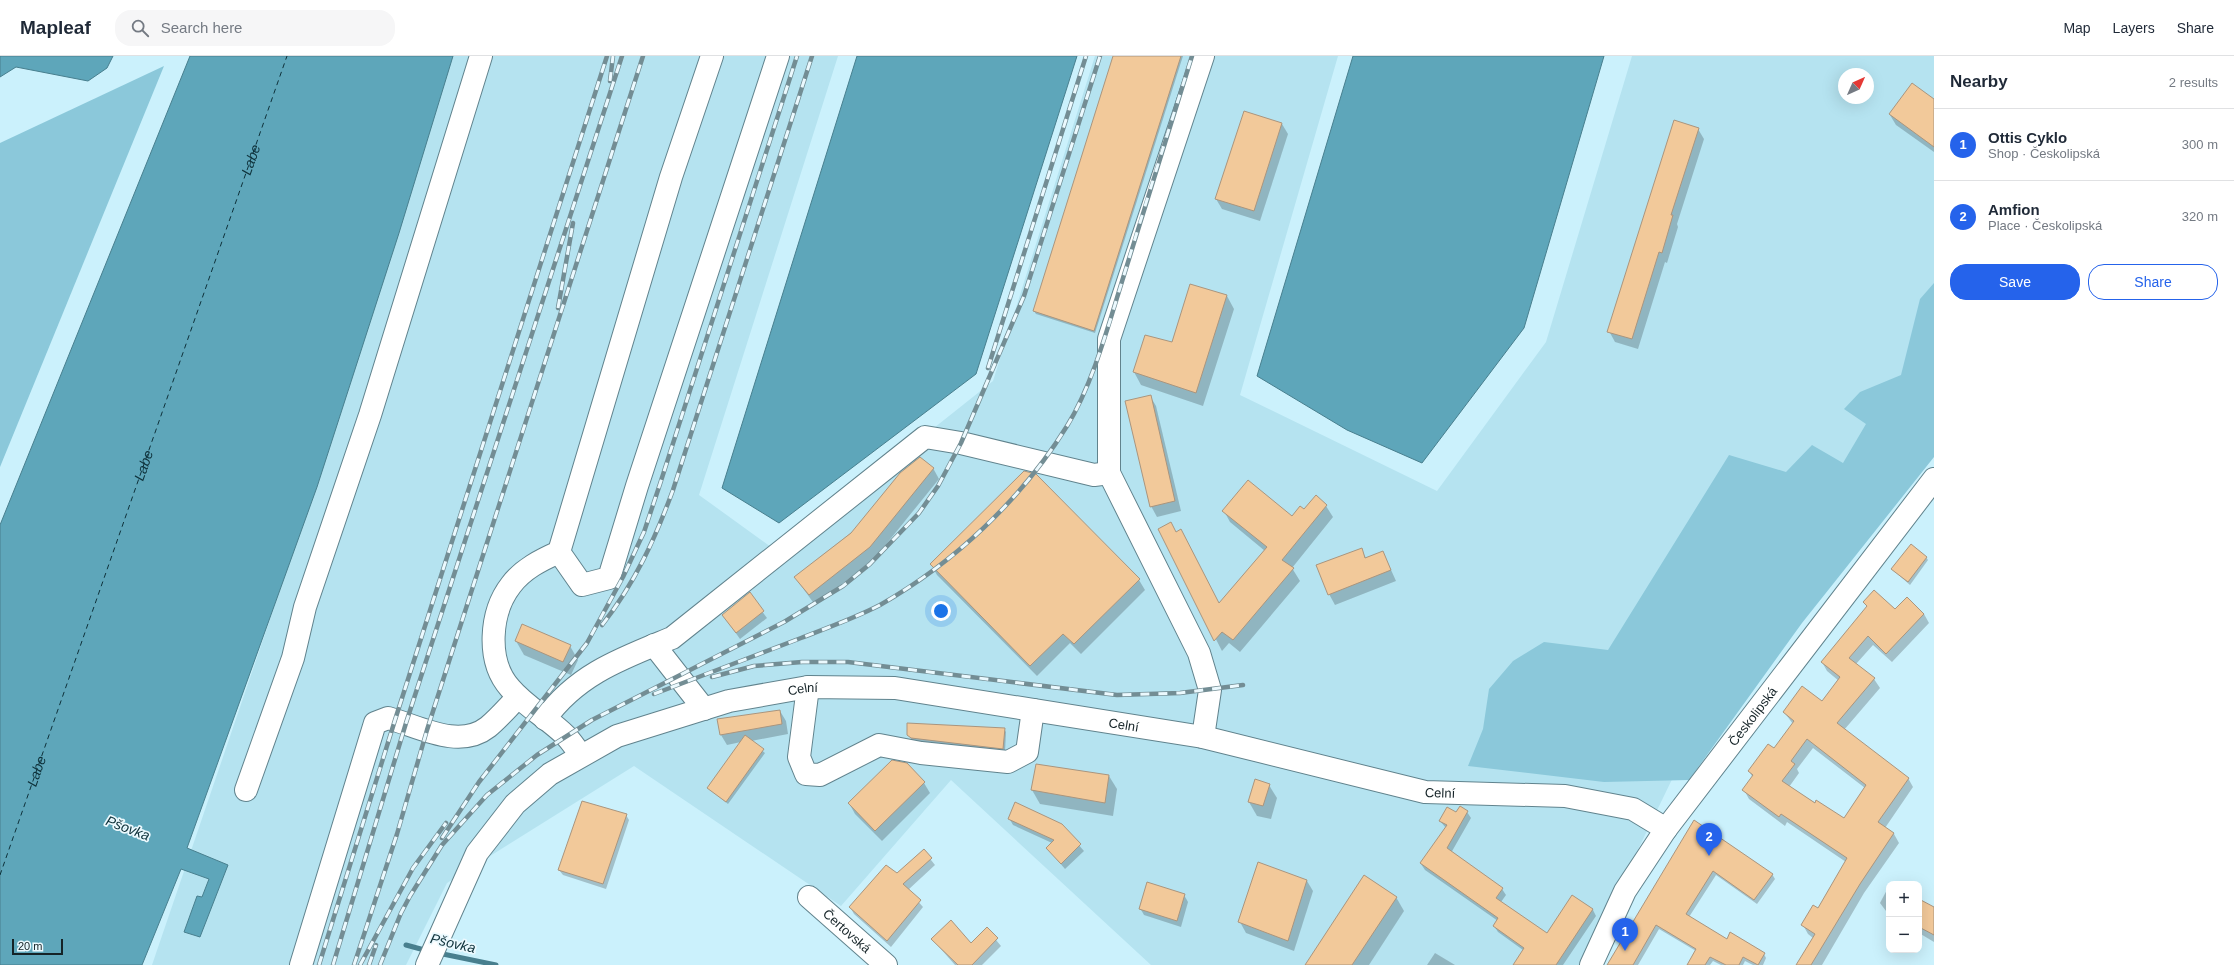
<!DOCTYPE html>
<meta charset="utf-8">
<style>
:root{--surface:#fff;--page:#f6f6f7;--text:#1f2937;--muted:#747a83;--line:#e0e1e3;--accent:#2563eb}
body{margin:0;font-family:Arial,sans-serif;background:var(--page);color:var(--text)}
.controls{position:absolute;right:12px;bottom:12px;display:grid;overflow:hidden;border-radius:8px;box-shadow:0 4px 16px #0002}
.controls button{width:36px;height:36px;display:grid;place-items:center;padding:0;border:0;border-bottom:1px solid var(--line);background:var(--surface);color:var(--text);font:20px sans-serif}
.compass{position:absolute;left:1838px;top:12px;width:36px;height:36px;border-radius:50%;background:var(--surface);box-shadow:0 4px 16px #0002;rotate:45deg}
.scale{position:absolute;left:12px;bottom:10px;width:51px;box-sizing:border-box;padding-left:4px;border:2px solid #152327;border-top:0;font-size:11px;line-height:14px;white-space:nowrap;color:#152327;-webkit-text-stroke:3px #ebf9fe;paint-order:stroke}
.you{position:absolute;left:941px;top:555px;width:14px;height:14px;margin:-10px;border:3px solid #fff;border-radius:50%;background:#1a73e8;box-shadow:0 0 0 6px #1a73e833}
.badge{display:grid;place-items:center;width:26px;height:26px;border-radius:50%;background:var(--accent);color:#fff;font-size:13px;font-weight:700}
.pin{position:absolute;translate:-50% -33px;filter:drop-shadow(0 1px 2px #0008)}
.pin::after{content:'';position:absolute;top:21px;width:14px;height:12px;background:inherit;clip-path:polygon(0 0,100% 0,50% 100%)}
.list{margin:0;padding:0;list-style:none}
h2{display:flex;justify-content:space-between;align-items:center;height:52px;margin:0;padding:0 16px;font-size:17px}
h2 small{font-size:13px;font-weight:400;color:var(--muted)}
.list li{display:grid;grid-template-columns:26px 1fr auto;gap:12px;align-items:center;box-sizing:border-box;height:72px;padding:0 16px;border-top:1px solid var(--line)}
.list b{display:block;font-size:15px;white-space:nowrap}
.list p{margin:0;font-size:13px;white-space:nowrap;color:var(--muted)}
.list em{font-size:13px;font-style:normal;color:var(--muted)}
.actions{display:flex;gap:8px;padding:12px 16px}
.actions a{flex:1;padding:9px 0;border:1px solid var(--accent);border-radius:16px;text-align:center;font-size:14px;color:var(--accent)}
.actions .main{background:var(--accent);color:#fff}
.icon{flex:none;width:22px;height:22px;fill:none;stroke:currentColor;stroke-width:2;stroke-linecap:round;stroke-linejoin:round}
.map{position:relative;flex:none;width:1934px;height:909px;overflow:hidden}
header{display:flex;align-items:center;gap:24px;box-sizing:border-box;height:56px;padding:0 20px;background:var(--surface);border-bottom:1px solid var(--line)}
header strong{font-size:19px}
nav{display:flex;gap:22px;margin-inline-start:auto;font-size:14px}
.search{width:280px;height:36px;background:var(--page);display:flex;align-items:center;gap:10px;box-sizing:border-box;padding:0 14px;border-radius:16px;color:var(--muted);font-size:15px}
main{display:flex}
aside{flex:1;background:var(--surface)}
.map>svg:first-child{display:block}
.built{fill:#b5e3f0;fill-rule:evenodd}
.green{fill:#8bc8da}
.water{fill:#5ea6ba;stroke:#487f8e}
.shadow{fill:#0003;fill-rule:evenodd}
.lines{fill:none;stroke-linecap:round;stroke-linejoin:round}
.stream{stroke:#487f8e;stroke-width:5}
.ferry{stroke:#0e313a;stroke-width:1;stroke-dasharray:5 4;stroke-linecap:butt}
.building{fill:#f2c99a;stroke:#aa957e;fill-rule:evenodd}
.minor-casing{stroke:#61838d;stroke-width:24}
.minor{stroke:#fff;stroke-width:22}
.rail-casing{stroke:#738d94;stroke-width:4.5}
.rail{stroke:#ebf9fe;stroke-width:3;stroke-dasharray:9;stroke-linecap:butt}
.labels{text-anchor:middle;stroke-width:3.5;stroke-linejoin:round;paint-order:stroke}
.street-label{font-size:13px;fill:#152327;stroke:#ebf9fe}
.water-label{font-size:14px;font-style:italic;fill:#0e313a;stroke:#ebf9fe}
</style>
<header>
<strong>Mapleaf</strong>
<div class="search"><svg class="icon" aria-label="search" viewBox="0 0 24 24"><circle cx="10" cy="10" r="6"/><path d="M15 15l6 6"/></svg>Search here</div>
<nav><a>Map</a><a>Layers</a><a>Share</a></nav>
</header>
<main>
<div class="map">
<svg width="1934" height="909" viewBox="0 0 1934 909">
<rect width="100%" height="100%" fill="#cbf1fc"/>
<path class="built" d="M451,0H838L699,439L778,496L993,325L1095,0H1338L1240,339L1437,435L1546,286L1632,0H1934V398L1678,711L1582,909H1151L951,724L841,850L634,710L447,827L406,909H152L350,329ZM1844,18H1868V42H1844Z"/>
<g class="green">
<path d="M164,10L0,411V87Z"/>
<path d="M1934,227V401L1802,567L1689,724L1604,726L1468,710L1483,673L1489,633L1513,605L1544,586L1608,594L1729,399L1786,416L1812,389L1843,407L1866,368L1844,353L1860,336L1901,319L1920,243Z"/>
</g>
<g class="water">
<path d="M0,0H113L107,12L88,25L16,11L0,21Z"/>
<path d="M190,0H453L399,177L317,431L187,792L228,809L200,881L184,876L197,840L202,841L209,823L181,813L142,909H0V469Z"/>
<path d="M857,0H1077L976,318L779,467L722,432Z"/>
<path d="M1353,0H1604L1524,272L1422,407L1347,374L1257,320Z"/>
</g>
<g class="shadow">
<path d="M1114,0H1183L1095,277L1036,258L1034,255Z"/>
<path d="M1934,44V96L1896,69L1890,59Z"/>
<path d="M1282,68L1288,78L1260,165L1222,153L1216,143Z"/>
<path d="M1698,73L1704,83L1677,168L1678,171L1667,207L1665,206L1638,293L1615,286L1609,275Z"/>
<path d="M1191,229L1227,240L1234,253L1203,350L1141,329L1134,316L1172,287Z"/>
<path d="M1150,340L1156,350L1181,455L1157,461L1151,450Z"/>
<path d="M933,412L939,423L875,502L815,549L795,521Z"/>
<path d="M1326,450L1333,461L1292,512L1300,525L1240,596L1229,587L1222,595L1160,474L1219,548L1265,495L1230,466L1224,455L1292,462L1304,455Z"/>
<path d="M1361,493L1366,502L1383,496L1396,525L1335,549L1329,538Z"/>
<path d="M1926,501L1928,504L1910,529L1892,513Z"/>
<path d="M931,508L1139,524L1145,534L1081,598L1070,587L1037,620L937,519Z"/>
<path d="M749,538L767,562L740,583L723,559Z"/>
<path d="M1864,546L1895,555L1924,558L1929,567L1892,606L1873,589L1856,608L1874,623L1880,632L1844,674L1908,722L1913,731L1885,772L1894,778L1899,787L1864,837L1822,909H1797L1813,882L1808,878L1803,869L1818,853L1846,806L1787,766L1785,770L1749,743L1744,734L1753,722L1749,715L1775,693L1793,668L1784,656L1822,646L1839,625L1827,615L1822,606L1867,551ZM1813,692L1865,732L1844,764L1789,731L1799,717L1797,713Z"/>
<path d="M516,585L570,590L578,604L571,619L524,599Z"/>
<path d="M780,655L786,665L788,678L751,685L765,697L728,748L708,732L741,686L727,689L721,679L718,663Z"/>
<path d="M1004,673L1006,676L1005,696L913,685L908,679Z"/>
<path d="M906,708L924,727L930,737L882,785L855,758L849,747Z"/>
<path d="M1109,720L1117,733L1113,760L1040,748L1032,734Z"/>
<path d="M1269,729L1277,742L1271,763L1257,760L1249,746Z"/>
<path d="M1467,756L1471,762L1451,797L1502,833L1506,839L1501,846L1547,878L1572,841L1593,854L1596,860L1563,909H1514L1523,894L1498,876L1494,870L1498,865L1425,814L1421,808L1446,772L1440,765L1456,757Z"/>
<path d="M626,759L629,764L606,833L563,819L559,814Z"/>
<path d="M1009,762L1061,769L1084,795L1065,813L1047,792L1052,787L1013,769Z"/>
<path d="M1695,765L1772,818L1775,823L1757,848L1716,819L1689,861L1727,884L1764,898L1766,902L1763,909H1753L1745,905L1743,909H1721L1713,905L1710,909H1688L1696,895L1659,873L1638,909H1609Z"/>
<path d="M923,794L935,809L908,834L923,851L891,891L854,858L850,851L897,818Z"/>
<path d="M1307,825L1313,835L1294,895L1246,877L1240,866Z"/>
<path d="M1889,830V859L1880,847Z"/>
<path d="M1184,839L1188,846L1181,871L1144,859L1140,852Z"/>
<path d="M1396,841L1404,855L1369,909H1307Z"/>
<path d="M1919,844L1934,853V886L1919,877Z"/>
<path d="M987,873L1001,890L982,909H955L933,884L971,888Z"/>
<path d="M1435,897L1455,909H1427Z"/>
</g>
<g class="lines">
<g class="stream">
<path d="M406,889L428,895"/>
<path d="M438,897L496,909"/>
</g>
<path class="ferry" id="s1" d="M0,819L287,0"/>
</g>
<g class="building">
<path d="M1113,0H1181L1094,275L1033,255Z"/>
<path d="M1912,27L1934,43V91L1889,58Z"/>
<path d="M1244,55L1282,67L1254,155L1215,143Z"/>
<path d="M1674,64L1699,72L1671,159H1673L1662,197L1659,196L1632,283L1607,276Z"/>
<path d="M1190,228L1227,239L1196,337L1133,316L1145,279L1172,286Z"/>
<path d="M1151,339L1175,445L1150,451L1125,345Z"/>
<path d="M920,401L934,412L870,491L809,539L794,521L851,477L900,417Z"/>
<path d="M1024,415L1036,418L1140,523L1074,588L1063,578L1030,610L930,508Z"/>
<path d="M1248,424L1292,460L1300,450L1304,453L1316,439L1327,449L1282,504L1294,512L1233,584L1222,576L1214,585L1158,473L1171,466L1176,476L1181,473L1219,547L1267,491L1222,455Z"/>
<path d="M1911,488L1927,501L1908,526L1891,513Z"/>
<path d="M1362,492L1365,502L1383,495L1391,514L1328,539L1316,509Z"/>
<path d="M1874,534L1895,553L1907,541L1924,558L1886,598L1868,580L1849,602L1875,622L1837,667L1909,722L1878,766L1894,777L1860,828L1811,909H1796L1815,878L1801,869L1813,849L1818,852L1847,802L1781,758L1779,761L1742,734L1753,719L1748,715L1768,688L1774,692L1794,665L1783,656L1802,630L1822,645L1840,621L1821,606L1867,550L1863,546ZM1807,683L1866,729L1844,762L1816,744L1815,747L1782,725L1795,708L1791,705Z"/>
<path d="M750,536L764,555L736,577L722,559Z"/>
<path d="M522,568L571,589L563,606L515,585Z"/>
<path d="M780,654L782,668L720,679L717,663Z"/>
<path d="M907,667L1005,672L1003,693L911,682L907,679Z"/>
<path d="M745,679L764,693L726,746L707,732Z"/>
<path d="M892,704L907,707L925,726L875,775L848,747Z"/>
<path d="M1036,708L1109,719L1105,747L1031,734Z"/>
<path d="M1255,723L1270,728L1263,750L1248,746Z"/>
<path d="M582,745L627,758L603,828L558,814Z"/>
<path d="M1015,746L1062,768L1081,788L1061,808L1046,792L1054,784L1008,763Z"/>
<path d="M1460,750L1468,755L1447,792L1503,832L1496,842L1547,877L1572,839L1593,853L1556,909H1513L1524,892L1493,870L1498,862L1420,807L1447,769L1439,765L1447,751L1456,756Z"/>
<path d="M1694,764L1773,818L1754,844L1713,815L1686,858L1727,883L1730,876L1765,897L1758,909L1743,901L1739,909H1726L1710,901L1705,909H1687L1696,893L1656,869L1633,909H1607Z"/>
<path d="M924,793L932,802L903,828L921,844L887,885L849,851L886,809L897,817Z"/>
<path d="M1258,806L1307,824L1288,885L1238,866Z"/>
<path d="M1364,819L1397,841L1352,909H1305Z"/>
<path d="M1147,826L1185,838L1177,865L1139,853Z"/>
<path d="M1919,843L1934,851V879L1919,871Z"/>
<path d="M951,864L971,887L987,871L998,882L972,909H958L931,883Z"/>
</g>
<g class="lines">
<g class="minor-casing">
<g id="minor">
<path d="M559,496L582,529L609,522L637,430L778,0"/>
<path d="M654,589L704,653"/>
<path d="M808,631L799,701L806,718L820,719L879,689L921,697L1008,706L1027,696L1033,654"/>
<path d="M545,663C577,618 623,602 672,582L925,381L961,387L1094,419L1109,417"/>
<path d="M1203,681L1210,634L1199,597L1109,417V283L1203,0"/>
<path d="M581,699C576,693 571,685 566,680C548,662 526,651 510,632C486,605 490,556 511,529C523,513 541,504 559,496L671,121L712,0"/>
<path d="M246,734L293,602L305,551L370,359L481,0"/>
<path id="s2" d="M809,841L886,909"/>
<path d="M301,909L375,667L388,662C418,670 459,694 488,671C499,662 508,651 518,641"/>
<path id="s3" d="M427,909L477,797L515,748L550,718L617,680L729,645L808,631L895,632L1203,681L1425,736L1565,740L1633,753L1666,773"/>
<path id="s4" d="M1591,909L1625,835L1666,773L1934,423"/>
</g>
</g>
<use href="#minor" class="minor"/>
<g class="rail-casing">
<g id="rail">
<path d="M610,25L613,0"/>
<path d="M558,252L573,167"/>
<path d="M988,312L1086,0"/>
<path d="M602,569C635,527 655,483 673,434L812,0"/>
<path d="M712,621L754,610L802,606H848L1117,639L1180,637L1243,629"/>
<path d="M654,638C703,619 752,601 801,582C827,572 855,562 880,549C954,507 1022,443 1067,370C1093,328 1109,267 1124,219C1146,146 1169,73 1192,0"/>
<path d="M442,782L479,726L587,587L623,521L644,476L660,428L797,0"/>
<path d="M319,909L395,664L607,0"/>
<path d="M333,909L406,667L622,0"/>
<path d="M354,909L397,778L427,674L643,0"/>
<path d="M360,909L413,812L446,767"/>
<path d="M369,909L376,889"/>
<path d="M380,909L401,857L410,840L442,789L487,739L537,699L592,664L784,566L843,530L870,508L919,457L938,430L961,387L1024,240L1100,0"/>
</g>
</g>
<use href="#rail" class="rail"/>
</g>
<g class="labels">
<g class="street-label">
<text dy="5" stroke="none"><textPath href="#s3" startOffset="500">Celní</textPath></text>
<text dy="5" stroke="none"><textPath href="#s4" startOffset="298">Českolipská</textPath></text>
<text dy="5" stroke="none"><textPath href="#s3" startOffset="824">Celní</textPath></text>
<text dy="5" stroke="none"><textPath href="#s3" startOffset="1148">Celní</textPath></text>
<text dy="5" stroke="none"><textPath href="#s2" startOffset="51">Čertovská</textPath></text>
</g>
<g class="water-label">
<text dy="5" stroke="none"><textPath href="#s1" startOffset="758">Labe</textPath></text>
<text dy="5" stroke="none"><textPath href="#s1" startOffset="434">Labe</textPath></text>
<text dy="5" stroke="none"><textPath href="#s1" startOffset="110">Labe</textPath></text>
<text transform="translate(128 772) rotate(21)" y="5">Pšovka</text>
<text transform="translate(453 887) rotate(13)" y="5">Pšovka</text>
</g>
</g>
</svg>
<div class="controls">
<button>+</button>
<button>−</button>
</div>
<svg class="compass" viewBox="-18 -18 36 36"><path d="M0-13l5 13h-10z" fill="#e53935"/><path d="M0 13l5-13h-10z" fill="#747a83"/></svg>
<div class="scale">20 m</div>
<div class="you"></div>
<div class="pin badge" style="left:1625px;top:895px">1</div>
<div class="pin badge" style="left:1709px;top:800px">2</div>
</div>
<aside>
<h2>Nearby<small>2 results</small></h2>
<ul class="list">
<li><span class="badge">1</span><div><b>Ottis Cyklo</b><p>Shop · Českolipská</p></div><em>300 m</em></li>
<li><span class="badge">2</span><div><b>Amfion</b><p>Place · Českolipská</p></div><em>320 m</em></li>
</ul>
<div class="actions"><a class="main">Save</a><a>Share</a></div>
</aside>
</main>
